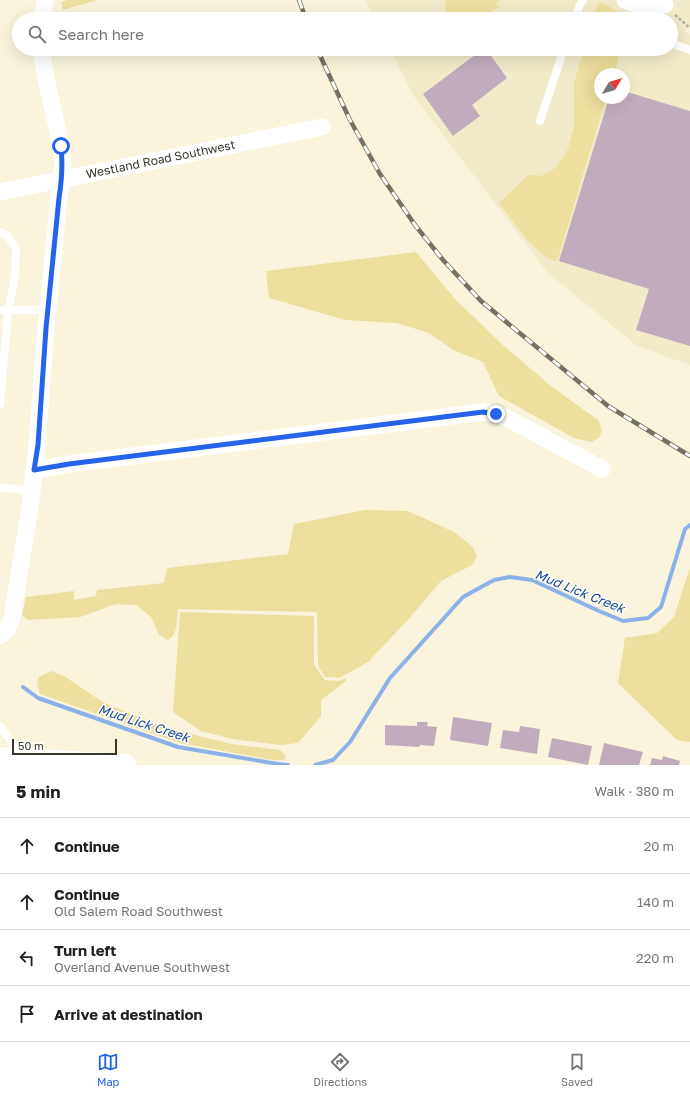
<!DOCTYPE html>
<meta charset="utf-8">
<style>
:root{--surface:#fff;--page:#f2f2f2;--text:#202124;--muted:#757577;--line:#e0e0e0;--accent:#2563eb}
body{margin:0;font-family:"Golos Text",sans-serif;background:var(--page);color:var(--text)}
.compass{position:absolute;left:594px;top:68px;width:36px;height:36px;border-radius:50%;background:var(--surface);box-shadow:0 4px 16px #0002;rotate:52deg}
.scale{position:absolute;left:12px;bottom:10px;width:105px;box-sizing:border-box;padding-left:4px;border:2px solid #39372d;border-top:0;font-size:11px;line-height:14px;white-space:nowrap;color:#39372d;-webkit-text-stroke:3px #fff;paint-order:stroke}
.stop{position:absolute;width:12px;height:12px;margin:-9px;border:3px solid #2563eb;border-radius:50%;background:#fff}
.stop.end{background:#2563eb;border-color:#fff;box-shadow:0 1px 4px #0008}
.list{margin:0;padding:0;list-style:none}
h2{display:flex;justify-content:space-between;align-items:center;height:52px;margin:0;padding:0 16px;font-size:17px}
h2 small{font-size:13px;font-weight:400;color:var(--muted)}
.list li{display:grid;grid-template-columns:26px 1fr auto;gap:12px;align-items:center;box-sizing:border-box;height:56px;padding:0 16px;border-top:1px solid var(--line)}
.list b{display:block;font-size:15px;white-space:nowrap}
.list p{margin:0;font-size:13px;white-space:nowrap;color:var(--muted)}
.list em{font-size:13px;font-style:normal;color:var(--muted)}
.icon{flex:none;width:22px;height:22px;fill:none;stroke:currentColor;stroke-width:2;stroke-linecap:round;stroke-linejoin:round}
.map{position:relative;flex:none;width:690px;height:765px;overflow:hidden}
.search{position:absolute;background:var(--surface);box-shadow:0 4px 16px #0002;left:12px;right:12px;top:12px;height:44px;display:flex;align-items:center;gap:10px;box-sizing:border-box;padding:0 14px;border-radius:22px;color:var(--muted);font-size:15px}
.sheet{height:276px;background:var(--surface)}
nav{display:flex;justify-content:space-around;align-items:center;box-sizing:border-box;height:56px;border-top:1px solid var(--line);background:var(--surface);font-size:11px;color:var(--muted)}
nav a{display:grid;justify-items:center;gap:2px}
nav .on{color:var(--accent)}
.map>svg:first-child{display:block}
.built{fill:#f1ebca;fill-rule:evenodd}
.green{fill:#eddf9e}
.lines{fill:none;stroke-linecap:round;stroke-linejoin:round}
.stream{stroke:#8cb1e9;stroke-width:4}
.building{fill:#c1acbd}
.path{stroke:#b4b09c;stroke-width:2.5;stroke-dasharray:3 2;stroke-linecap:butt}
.lane{stroke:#fff;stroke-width:8}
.street{stroke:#fff;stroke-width:17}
.secondary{stroke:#fff;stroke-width:22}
.rail-casing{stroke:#747162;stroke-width:4.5}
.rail{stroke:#fff;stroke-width:3;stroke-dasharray:9;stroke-linecap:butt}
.route{stroke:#2563eb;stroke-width:5}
.labels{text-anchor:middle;stroke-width:3;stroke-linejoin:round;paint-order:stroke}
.street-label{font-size:12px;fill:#39372d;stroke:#fff}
.water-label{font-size:13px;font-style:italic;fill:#184588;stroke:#fff}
</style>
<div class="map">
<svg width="690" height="765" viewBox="0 0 690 765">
<rect width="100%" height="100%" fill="#f9f4db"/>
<path class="built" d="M365,0H690V26L685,32L690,35V365L637,346L548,273L413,95L390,49H671V19H375ZM600,74H624V98H600Z"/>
<g class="green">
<path d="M67,0H97L63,10L61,2Z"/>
<path d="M445,0H500L496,3L498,7L483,19H446Z"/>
<path d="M598,3H603L630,19H593Z"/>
<path d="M584,49H621L614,74H600V98H606L557,262L543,255L529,242L499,203L528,175L541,176L557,167L568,149L574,127V83Z"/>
<path d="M416,252L455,299L504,346L551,386L598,420L602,430L599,438L591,442L574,438L499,396L483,362L453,350L429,333L397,323L345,320L269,298L266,271Z"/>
<path d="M365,510L408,511L454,532L473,547L477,557L472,565L441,581L407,621L368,662L339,678L325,677L318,665L317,612L178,609C176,619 179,636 167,640L159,635L151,617L136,605L116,604L80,617L28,620L22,615L26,597L74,591V600L96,596L97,590L164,583L167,568L288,554L294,524Z"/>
<path d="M690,567V742L677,740L618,683L625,638L657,633L674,617Z"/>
<path d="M180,612L314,616V665L325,680L339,681L345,678L346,681L321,700V716L298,743L280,745L232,739L201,731L173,712Z"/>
<path d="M51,671L64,676L104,703L167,728L231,744L280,750L286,756L284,760H272L180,743L40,694L37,683L39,677Z"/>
</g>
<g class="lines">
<g class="stream">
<path d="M23,687L38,698L178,747L278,764L288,765"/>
<path d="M315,765L333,760L350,742L390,678L463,597L494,580L510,577L532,580L599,611L623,621L648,618L661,607L685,529L690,525"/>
</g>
</g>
<g class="building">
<path d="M483,49H486L507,78L472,105L480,116L453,136L423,94Z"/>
<path d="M624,91L690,111V346L636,330L649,289L559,261L609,98H624Z"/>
<path d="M453,717L492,723L488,746L450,740Z"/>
<path d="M417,722H428L427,726L437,727L434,746L420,745L419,747L385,745V725L417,726Z"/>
<path d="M520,726L540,729L537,754L500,748L503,730L519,732Z"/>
<path d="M552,738L592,746L588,765L548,757Z"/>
<path d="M604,743L643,752L639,765H599Z"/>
<path d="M663,756L680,761L679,765H650L652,758L662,760Z"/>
</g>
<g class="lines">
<path class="path" d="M675,15L690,28"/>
<g class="lane">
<path d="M575,19L579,7L583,0"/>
<path d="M649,19L653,7"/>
<path d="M671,43L690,50"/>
<path d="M540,121L564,49"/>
<path d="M0,232L8,236L16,249L15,277L8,311L0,404"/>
<path d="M0,310H48"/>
<path d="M0,488L32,490"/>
<path d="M0,726L22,756"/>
</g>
<g class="street">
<path d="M625,0C638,6 650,8 665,5"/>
<path d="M42,19L45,0"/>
<path id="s1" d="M0,192L322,127"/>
<path d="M34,470L69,464L483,412L496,414L507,418L602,469"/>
<path d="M0,636L7,630L12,618L31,500L37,445L46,328L59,198L63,164L61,146L46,79L41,49"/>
</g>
<path class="secondary" d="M0,758L125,765"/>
<g class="rail-casing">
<g id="rail">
<path d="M299,0L306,19"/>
<path d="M317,49L350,120L380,174L415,225L443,260L481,301L608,406L690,456"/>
</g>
</g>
<use href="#rail" class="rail"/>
</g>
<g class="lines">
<path class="route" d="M61,146C63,165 62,179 59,198L46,328L38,445L34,470L69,464L483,412L496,414"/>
</g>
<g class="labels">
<g class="street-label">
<text dy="4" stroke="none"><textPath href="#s1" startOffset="164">Westland Road Southwest</textPath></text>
</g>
<g class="water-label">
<text transform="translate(580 591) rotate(22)" y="5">Mud Lick Creek</text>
<text transform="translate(144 723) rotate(18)" y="5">Mud Lick Creek</text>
</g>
</g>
</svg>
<svg class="compass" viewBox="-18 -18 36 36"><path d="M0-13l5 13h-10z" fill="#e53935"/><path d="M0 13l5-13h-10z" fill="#757577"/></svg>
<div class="scale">50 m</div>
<div class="stop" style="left:61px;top:146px"></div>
<div class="stop end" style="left:496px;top:414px"></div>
<div class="search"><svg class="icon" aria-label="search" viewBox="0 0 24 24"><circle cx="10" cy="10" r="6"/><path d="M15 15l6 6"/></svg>Search here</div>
</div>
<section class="sheet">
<h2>5 min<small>Walk · 380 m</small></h2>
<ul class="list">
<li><svg class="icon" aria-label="ahead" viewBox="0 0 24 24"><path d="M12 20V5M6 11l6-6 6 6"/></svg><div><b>Continue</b></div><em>20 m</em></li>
<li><svg class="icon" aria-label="ahead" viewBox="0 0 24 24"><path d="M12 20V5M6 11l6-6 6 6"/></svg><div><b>Continue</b><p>Old Salem Road Southwest</p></div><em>140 m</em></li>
<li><svg class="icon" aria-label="left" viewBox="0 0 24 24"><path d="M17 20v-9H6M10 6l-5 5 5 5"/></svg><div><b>Turn left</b><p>Overland Avenue Southwest</p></div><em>220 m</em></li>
<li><svg class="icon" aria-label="arrive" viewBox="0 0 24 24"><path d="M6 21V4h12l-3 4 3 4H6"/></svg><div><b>Arrive at destination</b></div></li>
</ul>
</section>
<nav>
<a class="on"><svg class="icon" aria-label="map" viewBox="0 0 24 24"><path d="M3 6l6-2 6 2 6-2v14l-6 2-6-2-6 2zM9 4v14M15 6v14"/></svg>Map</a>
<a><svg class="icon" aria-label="directions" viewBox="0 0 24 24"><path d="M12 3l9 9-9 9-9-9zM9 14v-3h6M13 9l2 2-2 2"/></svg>Directions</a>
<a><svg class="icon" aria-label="saved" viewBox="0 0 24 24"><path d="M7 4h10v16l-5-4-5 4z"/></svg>Saved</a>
</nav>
